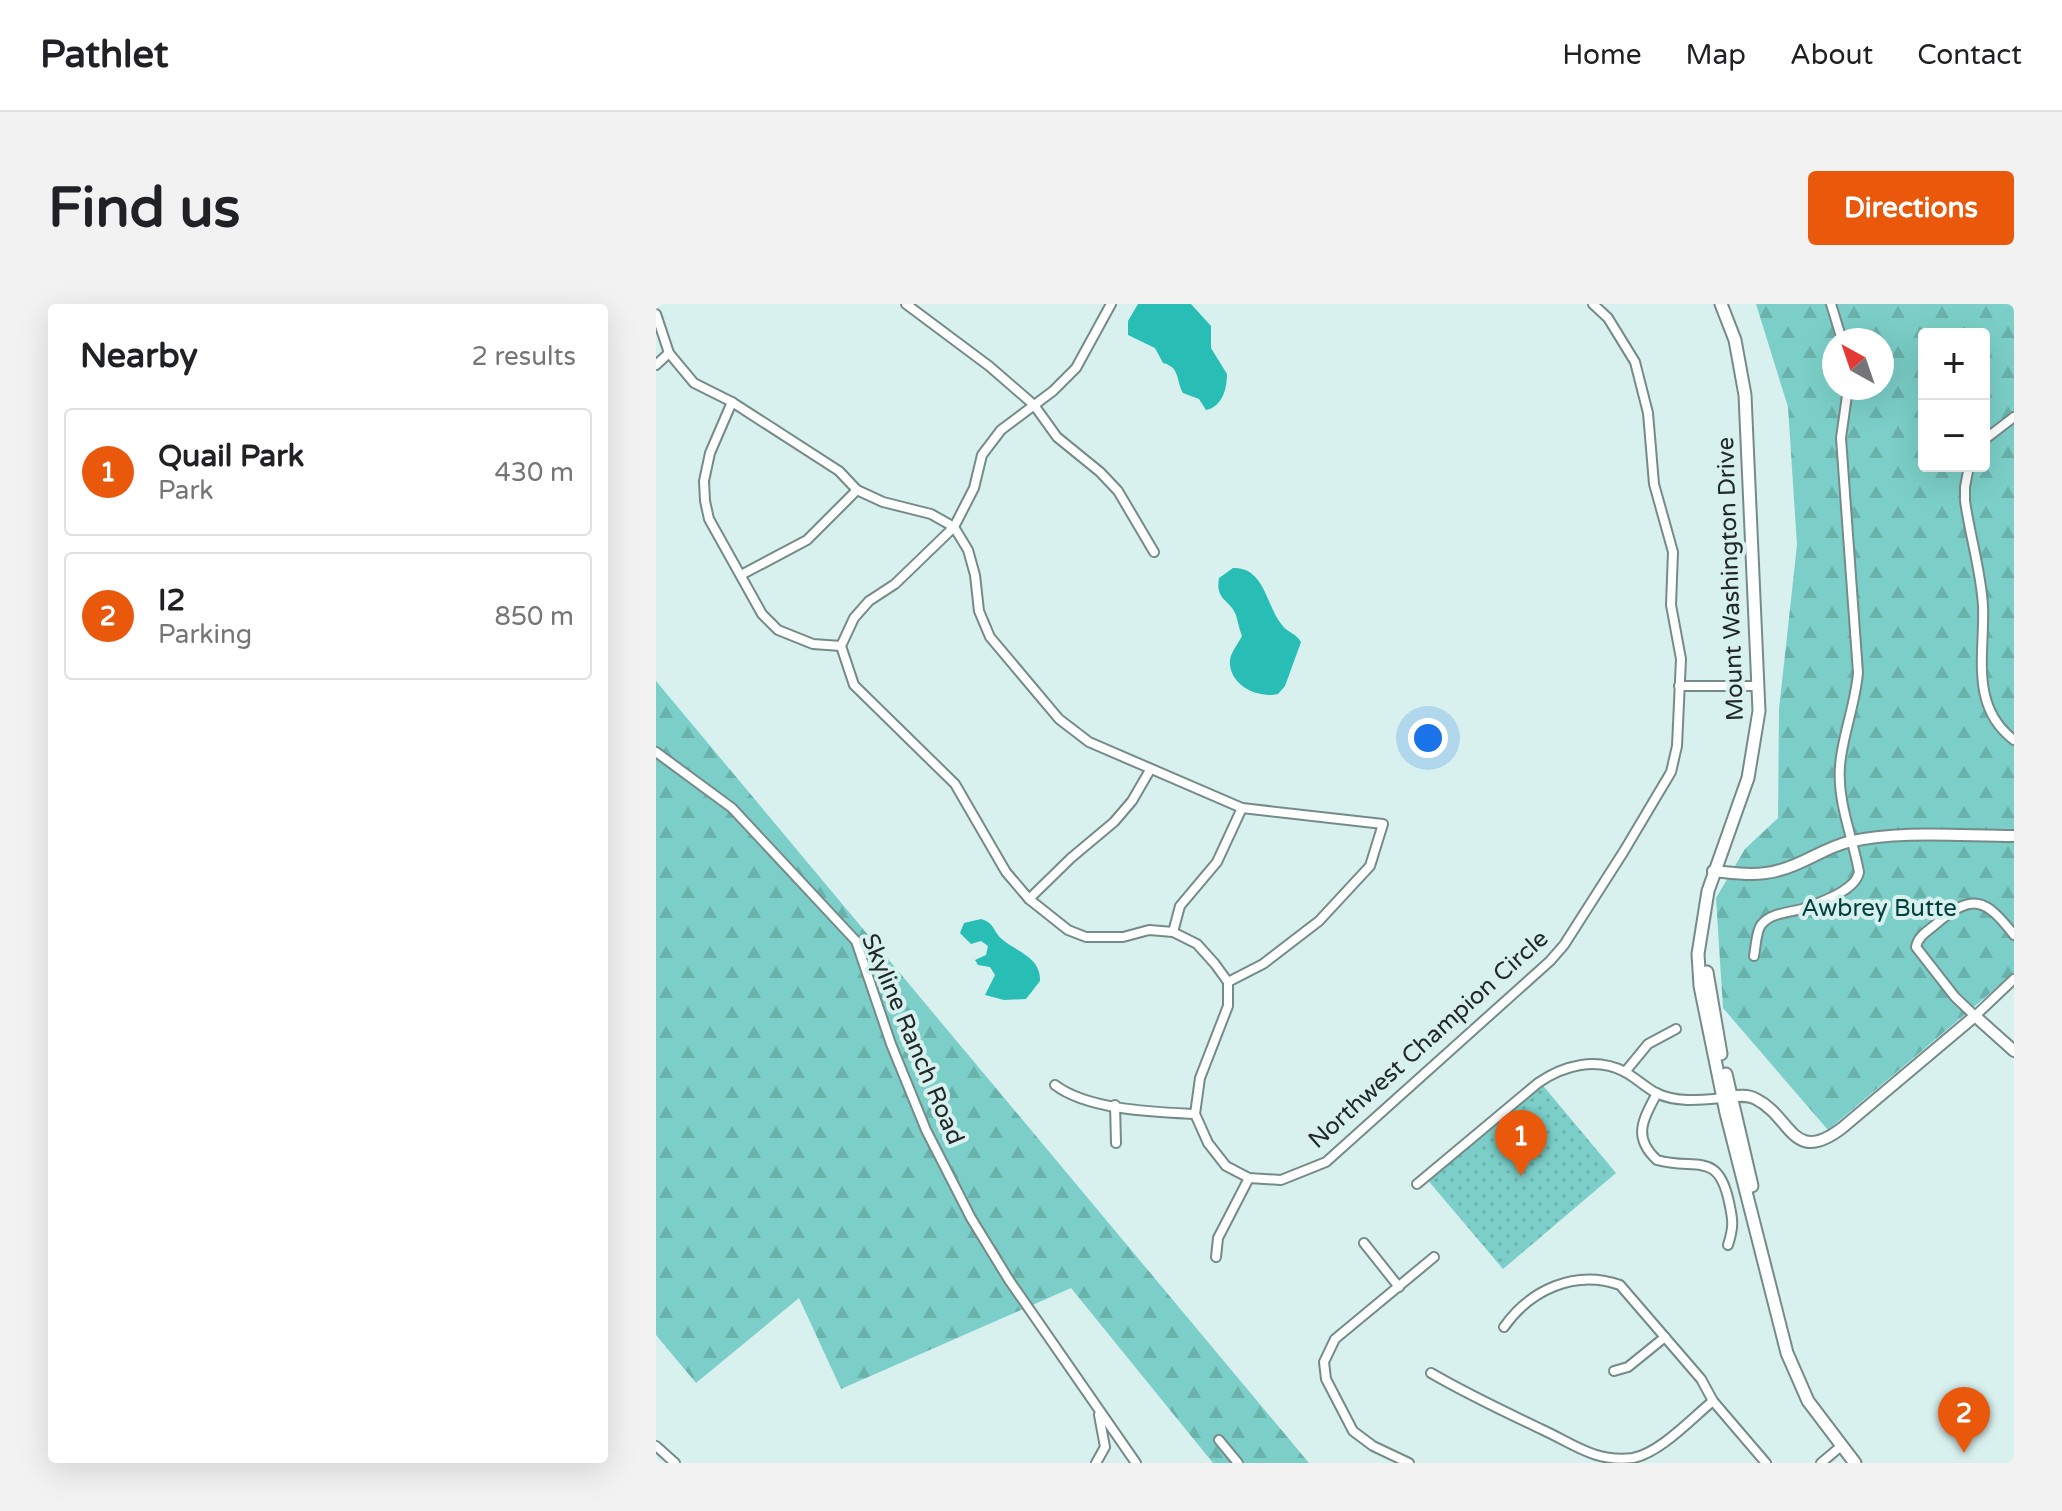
<!DOCTYPE html>
<meta charset="utf-8">
<style>
:root{--surface:#fff;--page:#f2f2f2;--text:#202124;--muted:#757577;--line:#e0e0e0;--accent:#ea580c}
body{margin:0;font-family:"Varela Round",sans-serif;background:var(--page);color:var(--text)}
.controls{position:absolute;right:24px;top:24px;display:grid;overflow:hidden;border-radius:8px;box-shadow:0 8px 32px #0002}
.controls button{width:72px;height:72px;display:grid;place-items:center;padding:0;border:0;border-bottom:2px solid var(--line);background:var(--surface);color:var(--text);font:40px sans-serif}
.compass{position:absolute;left:1166px;top:24px;width:72px;height:72px;border-radius:50%;background:var(--surface);box-shadow:0 8px 32px #0002;rotate:320deg}
.you{position:absolute;left:772px;top:434px;width:28px;height:28px;margin:-20px;border:6px solid #fff;border-radius:50%;background:#1a73e8;box-shadow:0 0 0 12px #1a73e833}
.badge{display:grid;place-items:center;width:52px;height:52px;border-radius:50%;background:var(--accent);color:#fff;font-size:26px;font-weight:700}
.pin{position:absolute;translate:-50% -66px;filter:drop-shadow(0 2px 4px #0008)}
.pin::after{content:'';position:absolute;top:42px;width:28px;height:24px;background:inherit;clip-path:polygon(0 0,100% 0,50% 100%)}
.list{margin:0;padding:0;list-style:none}
h2{display:flex;justify-content:space-between;align-items:center;height:104px;margin:0;padding:0 32px;font-size:34px}
h2 small{font-size:26px;font-weight:400;color:var(--muted)}
.list li{display:grid;grid-template-columns:52px 1fr auto;gap:24px;align-items:center;box-sizing:border-box;height:128px;margin:0 16px 16px;padding:0 16px;border:2px solid var(--line);border-radius:8px}
.list b{display:block;font-size:30px;white-space:nowrap}
.list p{margin:0;font-size:26px;white-space:nowrap;color:var(--muted)}
.list em{font-size:26px;font-style:normal;color:var(--muted)}
.map{position:relative;flex:none;width:1358px;height:1159px;overflow:hidden;border-radius:8px}
header{display:flex;align-items:center;gap:48px;box-sizing:border-box;height:112px;padding:0 40px;background:var(--surface);border-bottom:2px solid var(--line)}
header strong{font-size:38px}
nav{display:flex;gap:44px;margin-inline-start:auto;font-size:28px}
.intro{display:flex;align-items:center;justify-content:space-between;box-sizing:border-box;height:192px;padding:0 48px}
h1{margin:0;font-size:56px}
.button{padding:20px 36px;border-radius:8px;background:var(--accent);color:#fff;font-size:28px;font-weight:700}
main{display:flex;gap:48px;padding:0 48px}
aside{flex:1;background:var(--surface);border-radius:8px;box-shadow:0 8px 32px #0002}
.map>svg:first-child{display:block}
.forest{fill:url(#forest-firs);fill-rule:evenodd}
.park{fill:url(#park-dots)}
.water{fill:#28bdb5}
.lines{fill:none;stroke-linecap:round;stroke-linejoin:round}
.minor-casing{stroke:#748b89;stroke-width:12}
.tertiary-casing{stroke:#748b89;stroke-width:14}
.secondary-casing{stroke:#748b89;stroke-width:15}
.minor{stroke:#fff;stroke-width:8}
.tertiary{stroke:#fff;stroke-width:10}
.secondary{stroke:#fff;stroke-width:11}
.labels{text-anchor:middle;stroke-width:8;stroke-linejoin:round;paint-order:stroke}
.street-label{font-size:24px;fill:#202928;stroke:#d8f1ef}
.park-label{font-size:24px;fill:#00403d;stroke:#d8f1ef}
</style>
<header>
<strong>Pathlet</strong>
<nav><a>Home</a><a>Map</a><a>About</a><a>Contact</a></nav>
</header>
<div class="intro"><h1>Find us</h1><a class="button">Directions</a></div>
<main>
<aside>
<h2>Nearby<small>2 results</small></h2>
<ul class="list">
<li><span class="badge">1</span><div><b>Quail Park</b><p>Park</p></div><em>430 m</em></li>
<li><span class="badge">2</span><div><b>I2</b><p>Parking</p></div><em>850 m</em></li>
</ul>
</aside>
<div class="map">
<svg width="1358" height="1159" viewBox="0 0 1358 1159">
<defs>
<pattern id="forest-firs" width="22" height="20" patternUnits="userSpaceOnUse" patternTransform="scale(2)"><rect width="22" height="20" fill="#7bcfc8"/><path d="M5 1l3.5 6h-7zM16 11l3.5 6h-7z" fill="#6ab2ac"/></pattern>
<pattern id="park-dots" width="8" height="8" patternUnits="userSpaceOnUse" patternTransform="scale(2)"><rect width="8" height="8" fill="#7bcfc8"/><path d="M2 2h.1M6 6h.1" fill="none" stroke="#6ab2ac" stroke-width="1.8" stroke-linecap="round"/></pattern>
</defs>
<rect width="100%" height="100%" fill="#d8f1ef"/>
<g class="forest">
<path d="M1100,0H1358V669L1172,826L1067,704L1060,594L1089,545L1122,514L1123,405L1141,241L1132,103ZM1268,30H1328V162H1268ZM1178,36H1226V84H1178Z"/>
<path d="M0,377L653,1159H557L415,984L185,1085L143,994L40,1079L0,1031Z"/>
</g>
<path class="park" d="M884,778L960,869L847,965L770,874Z"/>
<g class="water">
<path d="M482,0H535L555,22V44L571,70C571,85 566,103 550,106L543,95L527,89C520,76 524,63 507,59L499,44L472,31V17Z"/>
<path d="M577,264C609,263 610,302 626,321C632,329 640,329 645,338L629,382L622,390C602,395 572,381 574,356C575,348 582,340 586,332C583,325 582,318 580,311C574,295 559,297 563,274Z"/>
<path d="M325,615C339,619 337,628 347,636C362,648 385,654 384,677L370,695L348,696L329,691L339,671L334,663L322,661L319,656L330,651L332,642L325,637L315,640L304,629L308,619Z"/>
</g>
<g class="lines">
<g class="minor-casing">
<g id="minor">
<path d="M250,0L333,62L378,101L401,133L444,168L462,187L498,248"/>
<path d="M455,0L420,64L397,87L345,126L326,151L318,184L298,223L239,280L213,297L198,314L185,342L198,381L299,480L350,568L373,595L412,626L430,633H467L493,626L517,628L541,640L559,660L572,678V702L544,774L539,810L552,839L570,862L593,874L625,876L670,858L894,657L908,641L968,547L1015,468L1021,442L1025,355L1015,301L1017,248L998,180L992,109L979,58L952,14L937,0"/>
<path d="M1175,0L1186,36"/>
<path d="M0,10L13,49L38,79L76,98L183,167L201,186L227,198L275,210L298,223L312,246L319,271L323,307L334,333L403,415L433,438L586,504L727,520L714,562L663,617L607,660L572,678"/>
<path d="M0,61L13,49"/>
<path d="M76,98L54,149L48,177L49,197L53,215L106,310L122,326L157,340L185,342"/>
<path d="M1328,136L1358,113"/>
<path d="M1313,162L1309,183V197C1314,232 1325,267 1327,302C1329,349 1313,402 1358,436"/>
<path d="M85,271L151,236L201,186"/>
<path d="M1023,382H1103"/>
<path d="M0,448L76,504L200,637L235,740L270,826L315,914L353,976L480,1159"/>
<path d="M373,595L415,554L458,518L476,497L494,466"/>
<path d="M517,628L524,602L561,558L586,504"/>
<path d="M1358,631C1330,595 1317,588 1280,620C1272,627 1262,632 1260,643L1299,693L1319,712L1358,675"/>
<path d="M1098,652C1100,642 1100,628 1105,621C1116,607 1137,609 1152,603C1167,597 1200,586 1203,568C1197,534 1181,498 1184,462C1186,433 1199,402 1202,369L1185,134L1192,84"/>
<path d="M969,768L992,740L1020,725"/>
<path d="M399,781C432,806 498,808 539,810"/>
<path d="M1001,789C987,816 976,833 1001,856C1040,867 1062,846 1073,898C1077,916 1078,922 1072,941"/>
<path d="M459,801L460,839"/>
<path d="M761,880L882,779C908,761 940,753 969,768C980,774 989,783 1000,789C1021,799 1045,796 1067,794"/>
<path d="M708,939L743,983"/>
<path d="M560,953L562,934L593,874"/>
<path d="M848,1023C874,986 919,965 964,981L1045,1075L1057,1097L1110,1159"/>
<path d="M958,1067L972,1063L1009,1033"/>
<path d="M775,1069C811,1090 847,1107 885,1125C916,1139 939,1159 977,1154C1004,1149 1036,1114 1057,1097"/>
<path d="M563,1136L582,1159"/>
<path d="M0,1142L19,1159"/>
<path d="M440,1159L449,1143L443,1111"/>
<path d="M753,1159L717,1142L697,1127L670,1075L668,1058L679,1035L778,953"/>
<path d="M1165,1159L1184,1143"/>
</g>
</g>
<g class="tertiary-casing">
<g id="tertiary">
<path d="M1057,567C1079,569 1102,573 1124,566C1148,560 1168,544 1192,538C1245,526 1304,532 1358,532"/>
<path d="M1069,793C1079,792 1091,790 1100,795C1136,813 1136,862 1186,824L1319,712L1358,747"/>
</g>
</g>
<g class="secondary-casing">
<g id="secondary">
<path d="M1065,0L1079,36L1089,91L1103,407L1092,474L1052,587L1042,650L1044,682L1070,809L1131,1049L1152,1097L1199,1159"/>
<path d="M1051,668L1065,750"/>
<path d="M1070,770L1096,882"/>
</g>
</g>
<use href="#minor" class="minor"/>
<use href="#tertiary" class="tertiary"/>
<use href="#secondary" class="secondary"/>
</g>
<g class="labels">
<g class="street-label">
<text transform="translate(1074 275) rotate(-92)" y="8">Mount Washington Drive</text>
<text transform="translate(257 735) rotate(67)" y="8">Skyline Ranch Road</text>
<text transform="translate(772 735) rotate(-42)" y="8">Northwest Champion Circle</text>
</g>
<g class="park-label">
<text x="1223" y="612">Awbrey Butte</text>
</g>
</g>
</svg>
<div class="controls">
<button>+</button>
<button>−</button>
</div>
<svg class="compass" viewBox="-18 -18 36 36"><path d="M0-13l5 13h-10z" fill="#e53935"/><path d="M0 13l5-13h-10z" fill="#757577"/></svg>
<div class="you"></div>
<div class="pin badge" style="left:865px;top:872px">1</div>
<div class="pin badge" style="left:1308px;top:1149px">2</div>
</div>
</main>
